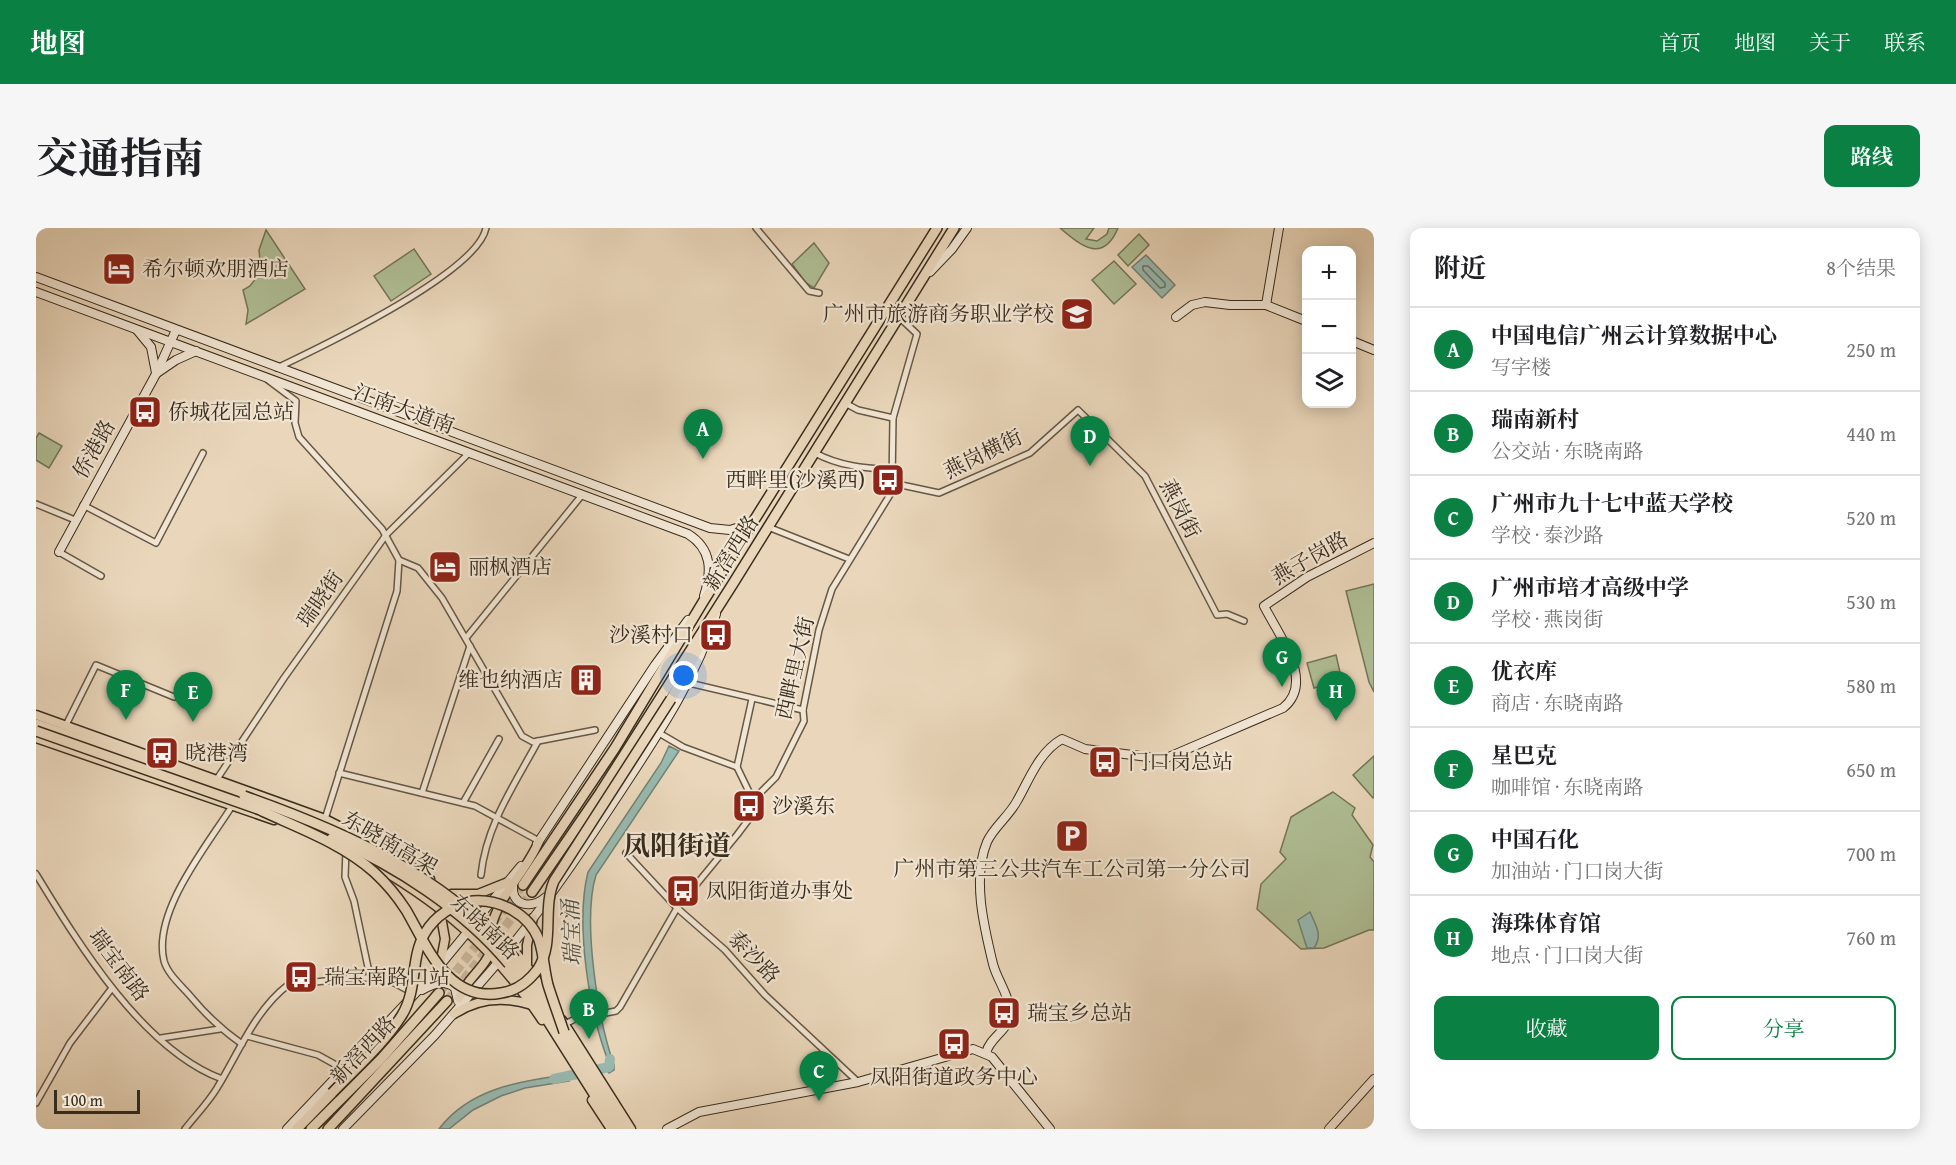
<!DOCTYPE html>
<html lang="zh">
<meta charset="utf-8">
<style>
:root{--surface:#fff;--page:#f6f6f6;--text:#202124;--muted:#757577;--line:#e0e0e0;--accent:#0b8043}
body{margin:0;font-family:"Gentium Book Plus","Noto Serif SC",serif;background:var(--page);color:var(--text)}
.controls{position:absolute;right:18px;top:18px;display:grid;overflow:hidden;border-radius:12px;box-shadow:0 3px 15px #0003}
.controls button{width:54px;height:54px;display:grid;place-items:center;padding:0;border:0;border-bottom:2px solid var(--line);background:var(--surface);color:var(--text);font:30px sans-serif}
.scale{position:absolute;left:18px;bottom:15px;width:86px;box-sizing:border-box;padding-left:6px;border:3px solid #392d1d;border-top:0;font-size:16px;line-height:21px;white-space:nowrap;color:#392d1d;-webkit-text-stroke:4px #f1e5d3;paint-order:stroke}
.you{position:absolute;left:648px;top:448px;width:21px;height:21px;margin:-15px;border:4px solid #fff;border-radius:50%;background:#1a73e8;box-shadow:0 0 0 9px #1a73e833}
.badge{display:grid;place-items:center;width:39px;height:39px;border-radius:50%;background:var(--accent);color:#fff;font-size:20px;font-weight:700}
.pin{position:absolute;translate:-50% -50px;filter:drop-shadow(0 2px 3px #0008)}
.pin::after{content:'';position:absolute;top:32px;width:21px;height:18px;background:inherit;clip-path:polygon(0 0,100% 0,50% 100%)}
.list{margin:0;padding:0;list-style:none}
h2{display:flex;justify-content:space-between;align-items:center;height:78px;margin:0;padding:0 24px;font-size:26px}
h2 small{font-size:20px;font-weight:400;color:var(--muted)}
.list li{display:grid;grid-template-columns:39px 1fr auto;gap:18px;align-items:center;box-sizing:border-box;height:84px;padding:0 24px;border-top:2px solid var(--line)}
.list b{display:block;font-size:22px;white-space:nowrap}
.list p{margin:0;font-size:20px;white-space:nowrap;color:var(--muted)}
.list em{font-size:20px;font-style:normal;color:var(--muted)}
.actions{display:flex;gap:12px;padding:18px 24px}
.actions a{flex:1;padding:14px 0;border:2px solid var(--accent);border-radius:12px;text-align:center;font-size:21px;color:var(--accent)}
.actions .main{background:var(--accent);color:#fff}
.icon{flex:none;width:33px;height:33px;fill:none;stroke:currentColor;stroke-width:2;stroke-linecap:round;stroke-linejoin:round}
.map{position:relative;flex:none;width:1338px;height:901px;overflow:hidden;border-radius:12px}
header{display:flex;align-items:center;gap:36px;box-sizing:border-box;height:84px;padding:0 30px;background:var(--accent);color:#fff}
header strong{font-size:28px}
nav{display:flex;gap:33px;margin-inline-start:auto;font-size:21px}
.intro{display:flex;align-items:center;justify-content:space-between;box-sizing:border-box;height:144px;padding:0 36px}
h1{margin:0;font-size:42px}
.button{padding:15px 27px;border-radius:12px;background:var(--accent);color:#fff;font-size:21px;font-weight:700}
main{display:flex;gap:36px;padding:0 36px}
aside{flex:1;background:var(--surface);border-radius:12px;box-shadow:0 3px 15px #0003}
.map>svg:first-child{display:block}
.green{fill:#b0bf95;stroke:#747659;stroke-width:1.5}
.water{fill:#98bab0;stroke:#728275;stroke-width:1.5}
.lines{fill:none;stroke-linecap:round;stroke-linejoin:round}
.shore{stroke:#687466;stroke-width:1.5}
.river{stroke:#98bab0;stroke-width:10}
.highway-tunnel{stroke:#c7b59b;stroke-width:9;stroke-dasharray:9 4.5;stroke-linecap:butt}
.street-casing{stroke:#655844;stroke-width:8}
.secondary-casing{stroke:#392d1d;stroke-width:10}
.primary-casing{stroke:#392d1d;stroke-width:11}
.highway-casing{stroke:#392d1d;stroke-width:12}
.street{stroke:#f1e5d3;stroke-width:5}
.secondary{stroke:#f1e5d3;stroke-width:8}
.primary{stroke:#ead7bb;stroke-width:8}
.highway{stroke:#ead7bb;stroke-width:9}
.highway-bridge-casing{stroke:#392d1d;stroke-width:12;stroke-linecap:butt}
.highway-bridge{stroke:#ead7bb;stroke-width:9}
.labels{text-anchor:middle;stroke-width:4.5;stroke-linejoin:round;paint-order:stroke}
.poi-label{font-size:21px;fill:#392d1d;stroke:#f1e5d3;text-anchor:start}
.street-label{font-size:21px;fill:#392d1d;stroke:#f1e5d3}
.water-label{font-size:22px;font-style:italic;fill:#515042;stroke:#f1e5d3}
.district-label{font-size:27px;font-weight:bold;fill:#392d1d;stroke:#f1e5d3}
</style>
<header>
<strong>地图</strong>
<nav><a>首页</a><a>地图</a><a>关于</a><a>联系</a></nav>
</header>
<div class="intro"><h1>交通指南</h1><a class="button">路线</a></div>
<main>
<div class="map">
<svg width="1338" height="901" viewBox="0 0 1338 901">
<rect width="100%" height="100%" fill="#ead7bb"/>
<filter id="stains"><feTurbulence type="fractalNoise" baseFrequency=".00333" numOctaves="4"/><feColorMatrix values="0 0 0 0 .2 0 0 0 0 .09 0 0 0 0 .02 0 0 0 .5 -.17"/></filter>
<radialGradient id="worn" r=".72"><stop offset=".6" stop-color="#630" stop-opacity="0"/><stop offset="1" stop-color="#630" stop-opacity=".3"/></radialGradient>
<g class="green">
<path d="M1024,0H1058L1050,11L1061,13L1071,6L1073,0H1082C1067,36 1045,18 1024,0Z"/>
<path d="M230,2L269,61L210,96L212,82L207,62L214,58L225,44L223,22Z"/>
<path d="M1103,6L1113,17L1092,38L1082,27Z"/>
<path d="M778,15L793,35L778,60L770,55L756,36Z"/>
<path d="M378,21L395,46L355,73L338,48Z"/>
<path d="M1078,33L1100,56L1078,76L1056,52Z"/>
<path d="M3,205L26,218L13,240L0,232V210Z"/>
<path d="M1338,356V464L1333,454L1310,363Z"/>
<path d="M1300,427L1306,453L1278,460L1271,435Z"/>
<path d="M1338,528V569L1337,570L1317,547Z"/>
<path d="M1297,564L1319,580L1316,587L1337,617L1334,629L1338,634V702H1333L1288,720L1265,721L1221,681L1225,656L1250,631L1244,624L1255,589Z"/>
</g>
<g class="water">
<path d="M1110,27L1139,57L1126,70L1096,39Z"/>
<path d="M633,518L643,523L560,647C546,692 562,792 578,837V842L573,845L568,838L573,835C553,785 539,696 552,644L625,535Z"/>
<path d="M1274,684C1280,698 1287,707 1278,720H1271L1262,692Z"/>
<path d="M529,847L533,853L489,860L465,868L437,882L413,901H403C433,861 483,853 529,847Z"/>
</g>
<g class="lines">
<path class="shore" d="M1107,38H1112L1129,55V59L1124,60L1107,42Z"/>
<path class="river" d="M518,851L573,839L574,831"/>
<g class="highway-tunnel">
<path d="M457,695L487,657"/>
<path d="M403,765L447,709"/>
<path d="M411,773L496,664"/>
</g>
<g class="street-casing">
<g id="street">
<path d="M720,0L773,63L783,65"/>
<path d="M863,89L881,106L857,190L856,255L903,265L994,225L1042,182L1109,248L1181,387L1191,386L1208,393"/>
<path d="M241,140C285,119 441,45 450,0"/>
<path d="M232,152L260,173L259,195L263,209L346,301L363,332L361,363L289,591"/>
<path d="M809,175L822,182L857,190"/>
<path d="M779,225C803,238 828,240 856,242"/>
<path d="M0,276L39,292"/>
<path d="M47,277L120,315L167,225"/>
<path d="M732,299L813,331"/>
<path d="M23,324L65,348"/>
<path d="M363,332L382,340L406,370L486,508L497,514L559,502"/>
<path d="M430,410L546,267"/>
<path d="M653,455L767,482"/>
<path d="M30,497L60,437L138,469"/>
<path d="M623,505L647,519L701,539"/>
<path d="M701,539L716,471"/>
<path d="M701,539L717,572"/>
<path d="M303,545L439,578L503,613"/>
<path d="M181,551L248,450L350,307L433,225"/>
<path d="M386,565L434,418"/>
<path d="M427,575L463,511"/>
<path d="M196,578C171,618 116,684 128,733C132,747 147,759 156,770C171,788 186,802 206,816"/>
<path d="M310,622L309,649L318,673L334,749"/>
<path d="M590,625L641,680L689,722L729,767L822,854"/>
<path d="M0,646C42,715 107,822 186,851"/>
<path d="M445,647C450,597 479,556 502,513"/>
<path d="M529,796L539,791L580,783L584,779L641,680L701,607L713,591L717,572L740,549L768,493L767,482L783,402L796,361L860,257"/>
<path d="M211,808L282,827L309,842"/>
<path d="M125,810L184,801"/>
<path d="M0,875L34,815L76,760"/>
<path d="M149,901C159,888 172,875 181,860C202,826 219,782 252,757L316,750H349L377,765"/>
</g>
</g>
<g class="secondary-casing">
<g id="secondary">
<path d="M894,44L916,21L931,0"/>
<path d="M0,49L674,300L694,302L716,295"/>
<path d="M0,64L652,306C676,321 676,343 668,368"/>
<path d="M1230,77L1243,0"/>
<path d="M1140,89L1156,77L1169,74L1194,77H1230L1270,93"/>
<path d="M101,102L115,119L120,145"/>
<path d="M1316,113L1338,122"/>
<path d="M121,145L140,132L160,123"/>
<path d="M23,324L120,146L140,102"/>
<path d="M501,616L619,437L652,392"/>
<path d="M477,657C475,679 496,681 510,669"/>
<path d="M441,691L485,638"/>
<path d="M473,721C513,672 548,619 583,566C621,508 659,453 680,386"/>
<path d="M386,762C397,756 408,751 419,760L422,773"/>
<path d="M950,825C954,808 975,802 974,783C973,766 961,752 957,736C948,699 936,650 951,614C957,600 973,588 981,573C993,552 1003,524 1026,511L1049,521L1128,531L1247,480C1280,454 1242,406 1228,378L1271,349L1338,315"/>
<path d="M251,901L391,753L434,701"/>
<path d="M307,901L399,807L465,731"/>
<path d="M631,901L663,884L822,854L937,821L956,829L1014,901"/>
<path d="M1293,901L1338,851"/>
</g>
</g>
<g class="primary-casing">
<g id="primary">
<path d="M0,487L289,591L355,625L394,651"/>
<path d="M0,510L238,592"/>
<path d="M324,629C401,672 458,718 506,792"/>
<path d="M415,666H442L472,654"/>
<path d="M424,672C462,699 490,734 515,773"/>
<path d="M404,683L409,711L404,737"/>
<path d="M455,701C461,669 491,643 503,613"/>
<path d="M491,737V717L497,690"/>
<path d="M423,770C430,751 451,739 456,719"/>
<path d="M418,786C442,770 468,768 496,777"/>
<path d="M526,792L595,901"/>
<path d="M556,872L575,901"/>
</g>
</g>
<g class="highway-casing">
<g id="highway">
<path d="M635,471L670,406"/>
<path d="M0,496L208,568"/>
<path d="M487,657L579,520L667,374L901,0"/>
<path d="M496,664L564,565L698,354L918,0"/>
<path d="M479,731L505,767L589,901"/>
<path d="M473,736L498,771L580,901"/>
<path d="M261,901L296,865"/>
<path d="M275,901L345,831L403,765"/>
<path d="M292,901L411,773"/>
</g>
</g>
<use href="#street" class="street"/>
<use href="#secondary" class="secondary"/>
<use href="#primary" class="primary"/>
<use href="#highway" class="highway"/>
<g class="highway-bridge-casing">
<g id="highway-bridge">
<path d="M0,503L230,584"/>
<path d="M208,568C307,603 411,648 479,731"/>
<path d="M226,583C263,600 307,616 338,644C350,655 361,668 370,682C391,718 412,775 465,765C480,763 493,753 502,741C519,714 506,681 518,653L635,471"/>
<path d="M296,610C361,639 427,681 473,736"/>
<path d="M296,865C320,840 348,816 366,787C382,761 374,730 389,705C399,688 417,676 437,673C464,671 493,686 503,712C508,727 508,742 512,757C517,773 523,789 528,804"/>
</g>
</g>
<use href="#highway-bridge" class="highway-bridge"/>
</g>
<defs>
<g id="hotel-square" transform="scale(1.725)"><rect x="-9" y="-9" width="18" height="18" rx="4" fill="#8f2418" stroke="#f1e5d3"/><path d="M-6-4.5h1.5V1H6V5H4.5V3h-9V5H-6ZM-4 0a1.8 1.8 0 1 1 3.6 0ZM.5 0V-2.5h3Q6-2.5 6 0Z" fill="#fff"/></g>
<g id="school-square" transform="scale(1.725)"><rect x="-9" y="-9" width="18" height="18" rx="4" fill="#8f2418" stroke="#f1e5d3"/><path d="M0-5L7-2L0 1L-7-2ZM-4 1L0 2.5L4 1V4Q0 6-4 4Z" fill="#fff"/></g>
<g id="bus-square" transform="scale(1.725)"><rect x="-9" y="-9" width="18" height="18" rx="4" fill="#8f2418" stroke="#f1e5d3"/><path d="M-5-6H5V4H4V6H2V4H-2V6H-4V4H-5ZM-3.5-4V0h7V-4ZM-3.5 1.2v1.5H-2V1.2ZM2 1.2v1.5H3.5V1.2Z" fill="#fff"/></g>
<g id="building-square" transform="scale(1.725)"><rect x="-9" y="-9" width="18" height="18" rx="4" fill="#8f2418" stroke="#f1e5d3"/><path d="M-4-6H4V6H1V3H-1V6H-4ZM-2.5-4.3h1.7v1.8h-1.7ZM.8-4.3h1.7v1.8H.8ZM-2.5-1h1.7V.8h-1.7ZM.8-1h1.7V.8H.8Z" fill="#fff"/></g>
<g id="parking-square" transform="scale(1.725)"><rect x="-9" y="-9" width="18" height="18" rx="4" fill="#8f2418" stroke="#f1e5d3"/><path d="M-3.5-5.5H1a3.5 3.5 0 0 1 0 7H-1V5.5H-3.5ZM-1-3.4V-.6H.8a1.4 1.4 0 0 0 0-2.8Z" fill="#fff"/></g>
</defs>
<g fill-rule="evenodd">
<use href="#hotel-square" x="83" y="41"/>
<use href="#school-square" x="1041" y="86"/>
<use href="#bus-square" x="109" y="184"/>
<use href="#bus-square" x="852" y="252"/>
<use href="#hotel-square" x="409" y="339"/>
<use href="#bus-square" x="680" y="407"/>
<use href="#building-square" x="550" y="452"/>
<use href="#bus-square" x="126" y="525"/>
<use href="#bus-square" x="1069" y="534"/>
<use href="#bus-square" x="713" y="578"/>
<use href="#parking-square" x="1036" y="608"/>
<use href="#bus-square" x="647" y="663"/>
<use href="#bus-square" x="265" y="749"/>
<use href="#bus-square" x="968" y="785"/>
<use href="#bus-square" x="918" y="816"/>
</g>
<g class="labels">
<g class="poi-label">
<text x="106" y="48">希尔顿欢朋酒店</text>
<text x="1018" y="93" text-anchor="end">广州市旅游商务职业学校</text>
<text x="132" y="191">侨城花园总站</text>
<text x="829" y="259" text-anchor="end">西畔里(沙溪西)</text>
<text x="432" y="346">丽枫酒店</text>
<text x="657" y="414" text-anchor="end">沙溪村口</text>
<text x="527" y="459" text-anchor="end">维也纳酒店</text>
<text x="149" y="532">晓港湾</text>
<text x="1092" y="541">门口岗总站</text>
<text x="736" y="585">沙溪东</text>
<text x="1036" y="648" text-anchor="middle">广州市第三公共汽车工公司第一分公司</text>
<text x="670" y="670">凤阳街道办事处</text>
<text x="288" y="756">瑞宝南路口站</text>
<text x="991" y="792">瑞宝乡总站</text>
<text x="918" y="856" text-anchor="middle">凤阳街道政务中心</text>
</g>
<g class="street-label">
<text transform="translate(368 181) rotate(20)" y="7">江南大道南</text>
<text transform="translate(58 221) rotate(-61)" y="7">侨港路</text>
<text transform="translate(947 226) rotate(-26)" y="7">燕岗横街</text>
<text transform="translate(1144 281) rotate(63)" y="7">燕岗街</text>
<text transform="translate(695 325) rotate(-58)" y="7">新滘西路</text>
<text transform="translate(1274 330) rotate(-30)" y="7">燕子岗路</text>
<text transform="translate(284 371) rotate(-55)" y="7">瑞晓街</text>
<text transform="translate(759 440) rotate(-77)" y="7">西畔里大街</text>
<text transform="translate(354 615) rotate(30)" y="7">东晓南高架</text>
<text transform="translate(449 699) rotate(43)" y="7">东晓南路</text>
<text transform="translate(718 729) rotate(46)" y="7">泰沙路</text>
<text transform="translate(83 737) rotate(53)" y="7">瑞宝南路</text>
<text transform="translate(327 822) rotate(-47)" y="7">新滘西路</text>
</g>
<g class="water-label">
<text transform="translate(535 705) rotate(-92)" y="8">瑞宝涌</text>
</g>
<g class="district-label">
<text x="641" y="627">凤阳街道</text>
</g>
</g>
<rect width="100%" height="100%" filter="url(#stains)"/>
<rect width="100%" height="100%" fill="url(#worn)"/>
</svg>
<div class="controls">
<button>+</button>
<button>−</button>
<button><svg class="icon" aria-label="layers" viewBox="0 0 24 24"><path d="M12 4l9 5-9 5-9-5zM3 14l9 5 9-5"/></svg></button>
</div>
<div class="scale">100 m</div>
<div class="you"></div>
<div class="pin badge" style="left:667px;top:231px">A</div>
<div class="pin badge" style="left:553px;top:811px">B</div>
<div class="pin badge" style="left:783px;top:873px">C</div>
<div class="pin badge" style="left:1054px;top:238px">D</div>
<div class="pin badge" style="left:157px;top:494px">E</div>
<div class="pin badge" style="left:90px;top:492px">F</div>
<div class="pin badge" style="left:1246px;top:459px">G</div>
<div class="pin badge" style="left:1300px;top:493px">H</div>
</div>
<aside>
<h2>附近<small>8个结果</small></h2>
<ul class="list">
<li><span class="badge">A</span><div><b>中国电信广州云计算数据中心</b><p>写字楼</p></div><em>250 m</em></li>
<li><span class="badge">B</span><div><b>瑞南新村</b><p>公交站 · 东晓南路</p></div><em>440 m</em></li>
<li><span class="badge">C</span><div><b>广州市九十七中蓝天学校</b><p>学校 · 泰沙路</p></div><em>520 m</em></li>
<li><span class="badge">D</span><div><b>广州市培才高级中学</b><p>学校 · 燕岗街</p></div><em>530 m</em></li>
<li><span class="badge">E</span><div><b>优衣库</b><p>商店 · 东晓南路</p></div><em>580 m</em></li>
<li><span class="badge">F</span><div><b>星巴克</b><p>咖啡馆 · 东晓南路</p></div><em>650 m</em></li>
<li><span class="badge">G</span><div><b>中国石化</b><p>加油站 · 门口岗大街</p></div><em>700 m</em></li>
<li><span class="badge">H</span><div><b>海珠体育馆</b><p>地点 · 门口岗大街</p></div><em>760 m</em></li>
</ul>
<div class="actions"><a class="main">收藏</a><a>分享</a></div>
</aside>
</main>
